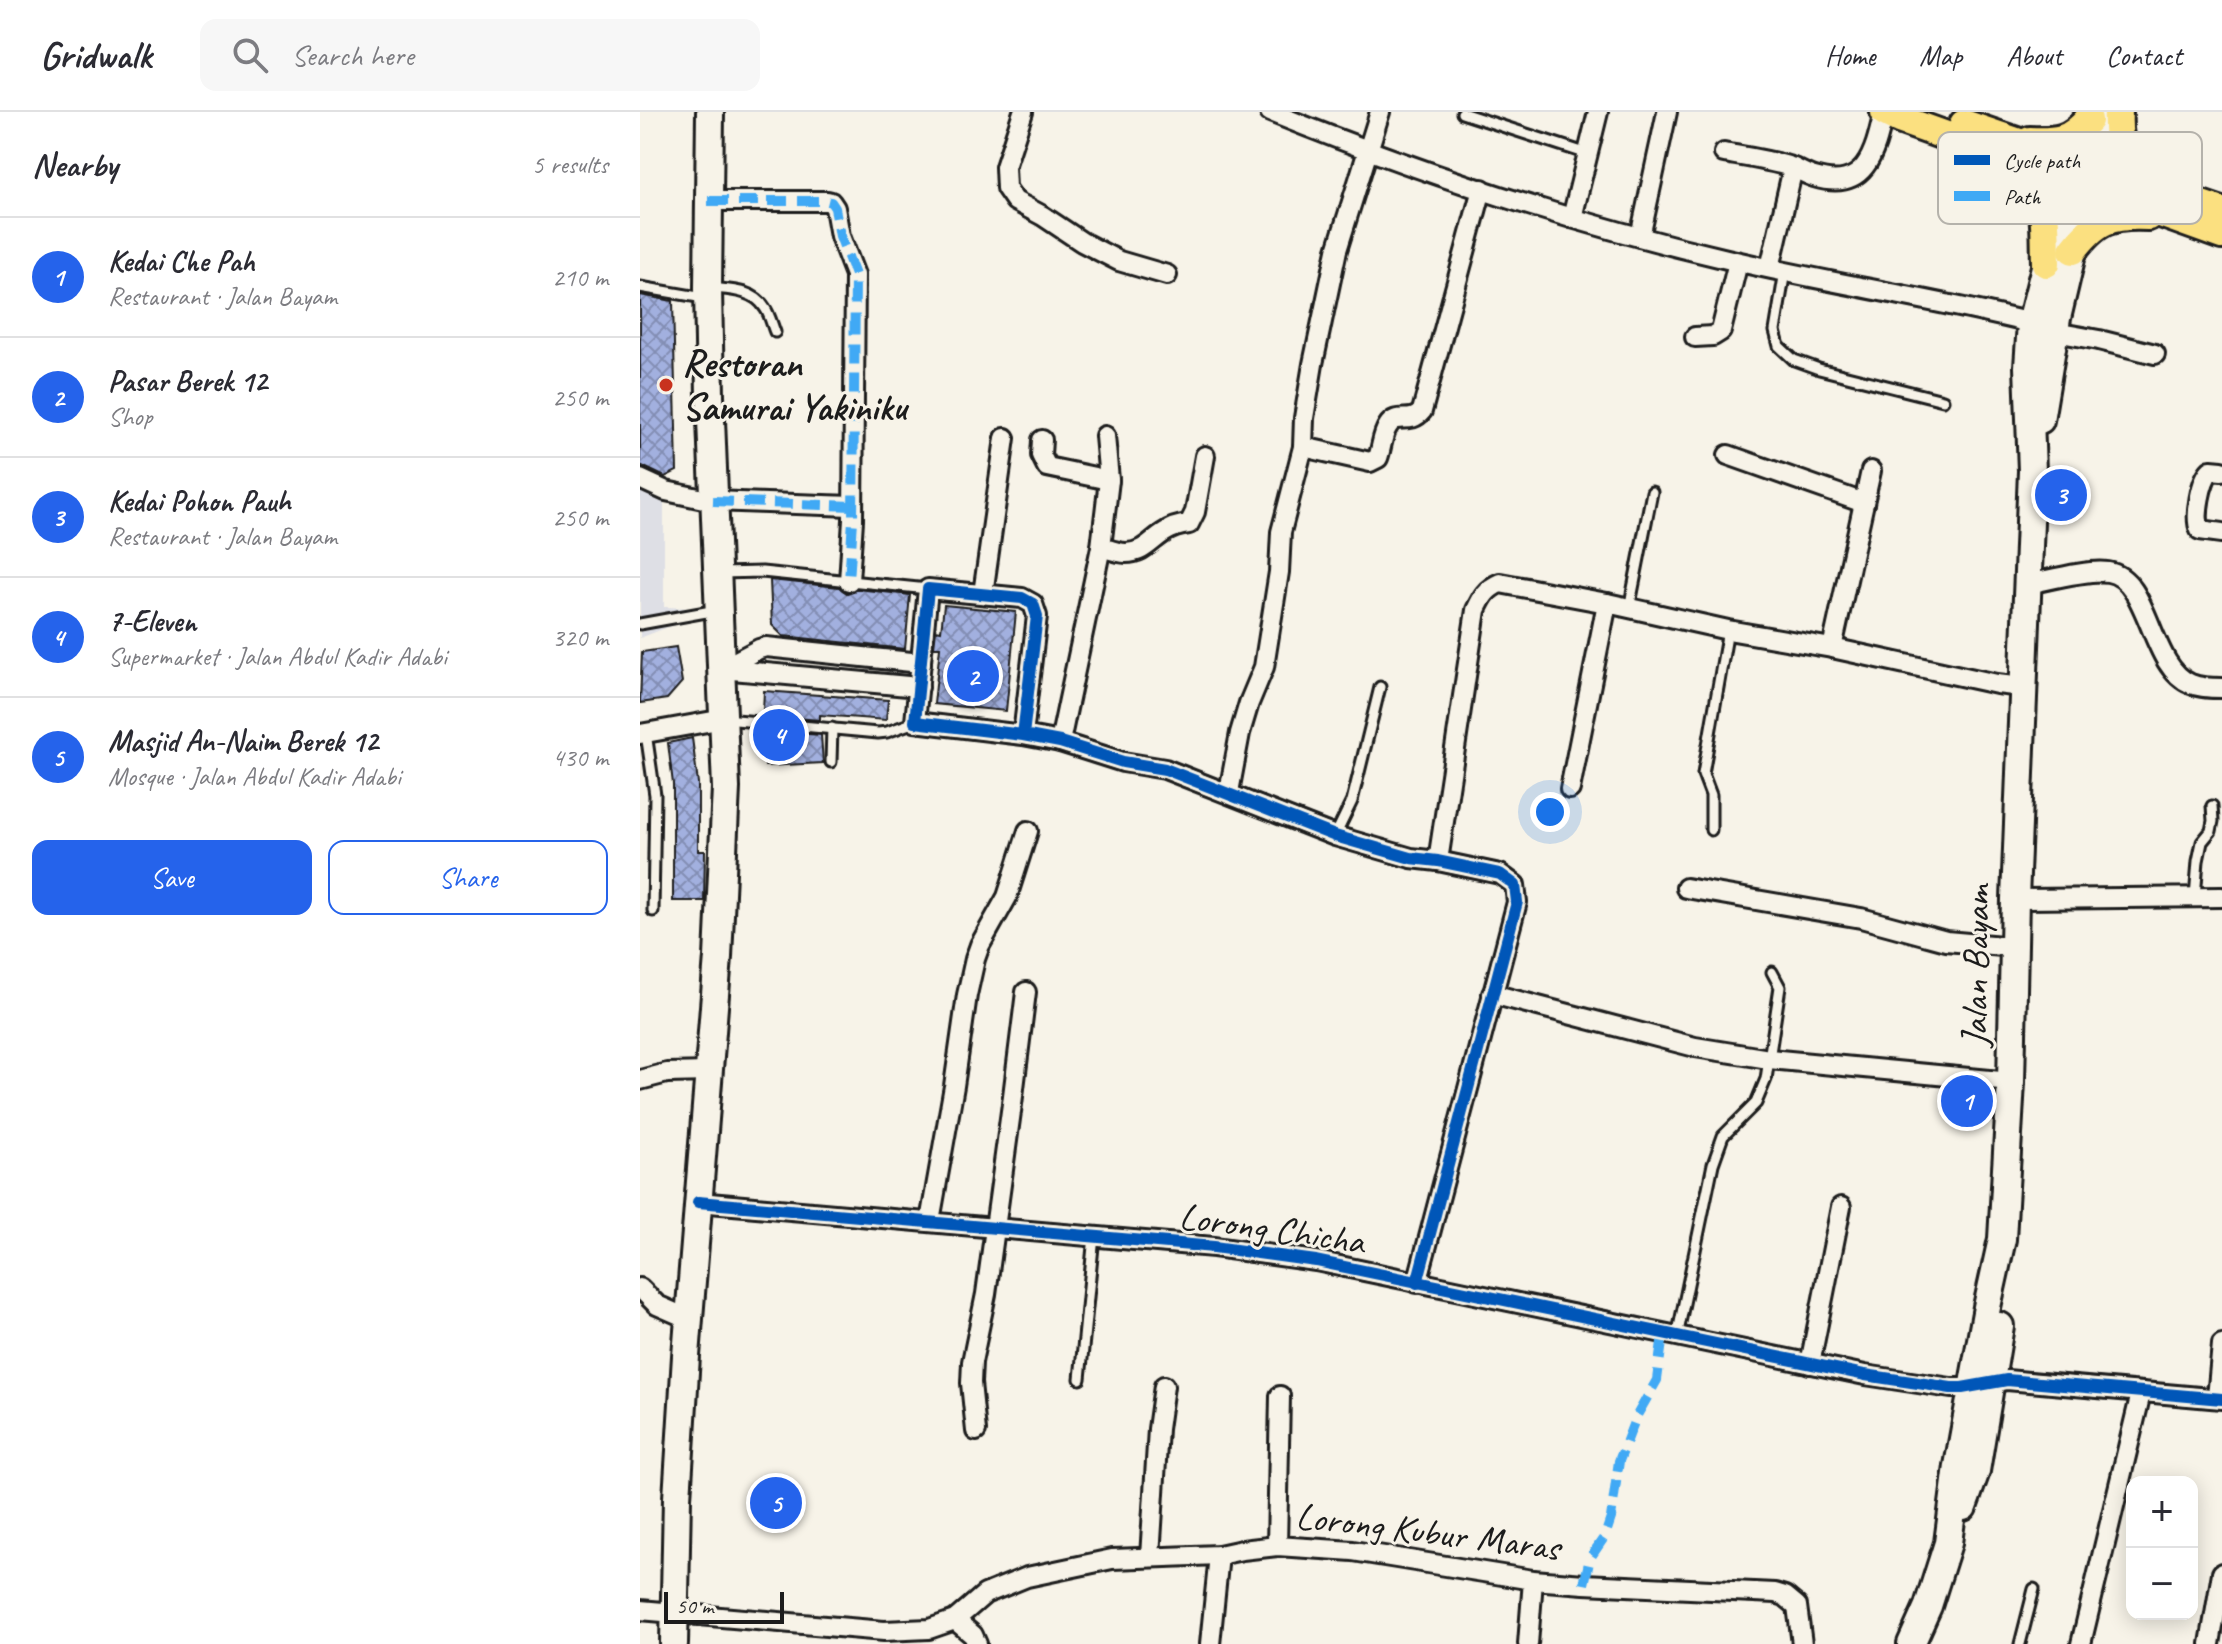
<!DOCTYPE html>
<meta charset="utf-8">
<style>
:root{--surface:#fff;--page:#f7f7f7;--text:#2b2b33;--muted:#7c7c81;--line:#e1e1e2;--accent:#2563eb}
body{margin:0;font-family:Caveat,sans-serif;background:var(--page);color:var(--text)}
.controls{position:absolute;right:24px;bottom:24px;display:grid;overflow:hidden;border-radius:16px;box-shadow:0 4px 20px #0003}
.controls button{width:72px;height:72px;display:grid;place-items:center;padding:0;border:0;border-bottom:2px solid var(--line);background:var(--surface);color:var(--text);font:40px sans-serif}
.scale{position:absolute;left:24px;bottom:20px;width:120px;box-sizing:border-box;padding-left:8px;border:4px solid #1c1c1c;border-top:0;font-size:22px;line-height:28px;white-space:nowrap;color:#1c1c1c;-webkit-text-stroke:6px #f7f3e8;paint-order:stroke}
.you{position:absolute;left:910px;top:700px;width:28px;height:28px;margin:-20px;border:6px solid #fff;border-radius:50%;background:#1a73e8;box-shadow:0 0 0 12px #1a73e833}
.badge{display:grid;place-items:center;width:52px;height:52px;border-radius:50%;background:var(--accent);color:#fff;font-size:26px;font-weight:700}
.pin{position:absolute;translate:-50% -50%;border:4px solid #fff;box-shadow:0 2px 8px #0006}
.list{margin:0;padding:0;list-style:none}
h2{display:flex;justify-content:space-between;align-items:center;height:104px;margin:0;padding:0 32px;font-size:34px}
h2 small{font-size:26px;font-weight:400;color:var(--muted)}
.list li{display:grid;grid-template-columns:52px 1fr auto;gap:24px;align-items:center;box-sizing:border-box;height:120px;padding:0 32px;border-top:2px solid var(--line)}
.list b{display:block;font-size:30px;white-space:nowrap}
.list p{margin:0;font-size:26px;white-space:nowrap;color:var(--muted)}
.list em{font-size:26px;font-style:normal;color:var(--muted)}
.actions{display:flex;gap:16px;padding:24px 32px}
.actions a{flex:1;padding:18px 0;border:2px solid var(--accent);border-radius:16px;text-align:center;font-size:28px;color:var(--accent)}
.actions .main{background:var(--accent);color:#fff}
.icon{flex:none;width:44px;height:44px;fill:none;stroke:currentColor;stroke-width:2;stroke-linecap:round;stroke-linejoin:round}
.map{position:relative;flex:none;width:1582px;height:1532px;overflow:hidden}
header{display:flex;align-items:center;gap:48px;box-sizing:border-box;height:112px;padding:0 40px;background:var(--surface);border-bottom:2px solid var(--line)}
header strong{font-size:38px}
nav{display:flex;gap:44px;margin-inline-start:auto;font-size:28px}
.search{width:560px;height:72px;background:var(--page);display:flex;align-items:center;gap:20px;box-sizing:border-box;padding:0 28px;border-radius:16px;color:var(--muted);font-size:30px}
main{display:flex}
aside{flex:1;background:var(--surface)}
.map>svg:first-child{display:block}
.built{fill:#dedfe5}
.building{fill:url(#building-cross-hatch);stroke:#1c1c1c;stroke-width:2}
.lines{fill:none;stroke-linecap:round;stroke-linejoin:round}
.service-casing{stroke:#1c1c1c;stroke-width:15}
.minor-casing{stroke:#1c1c1c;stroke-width:24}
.secondary-casing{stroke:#1c1c1c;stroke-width:32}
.primary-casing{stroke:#1c1c1c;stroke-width:34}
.service{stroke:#f7f3e8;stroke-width:9}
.minor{stroke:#f7f3e8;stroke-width:18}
.secondary{stroke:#f7f3e8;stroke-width:26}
.primary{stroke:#fbe080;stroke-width:28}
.quiet{stroke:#3fa9f5;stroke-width:10;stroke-dasharray:20 10;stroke-linecap:butt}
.cycleway-casing{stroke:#f7f3e8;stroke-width:17}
.cycleway{stroke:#0057b8;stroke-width:12}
.poi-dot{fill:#c8321e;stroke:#f7f3e8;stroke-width:3}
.labels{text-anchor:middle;stroke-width:6;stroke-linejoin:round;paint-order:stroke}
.poi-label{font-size:38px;font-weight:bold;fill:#1c1c1c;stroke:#f7f3e8;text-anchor:start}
.street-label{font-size:38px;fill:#1c1c1c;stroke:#f7f3e8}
.key{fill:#f7f3e8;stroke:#b5b2ab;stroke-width:2}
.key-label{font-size:22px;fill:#1c1c1c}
</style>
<header>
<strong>Gridwalk</strong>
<div class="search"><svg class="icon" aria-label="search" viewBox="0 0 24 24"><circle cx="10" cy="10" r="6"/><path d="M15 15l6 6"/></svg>Search here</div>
<nav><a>Home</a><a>Map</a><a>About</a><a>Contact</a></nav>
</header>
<main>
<aside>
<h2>Nearby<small>5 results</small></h2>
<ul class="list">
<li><span class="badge">1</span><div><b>Kedai Che Pah</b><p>Restaurant · Jalan Bayam</p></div><em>210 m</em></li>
<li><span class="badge">2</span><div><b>Pasar Berek 12</b><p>Shop</p></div><em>250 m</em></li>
<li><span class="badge">3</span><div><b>Kedai Pohon Pauh</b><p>Restaurant · Jalan Bayam</p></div><em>250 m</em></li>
<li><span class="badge">4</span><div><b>7-Eleven</b><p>Supermarket · Jalan Abdul Kadir Adabi</p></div><em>320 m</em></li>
<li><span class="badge">5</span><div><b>Masjid An-Naim Berek 12</b><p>Mosque · Jalan Abdul Kadir Adabi</p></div><em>430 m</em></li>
</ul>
<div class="actions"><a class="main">Save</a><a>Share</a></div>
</aside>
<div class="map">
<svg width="1582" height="1532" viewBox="0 0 1582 1532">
<defs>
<pattern id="building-cross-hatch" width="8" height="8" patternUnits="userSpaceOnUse" patternTransform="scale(2)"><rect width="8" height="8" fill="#a2b0df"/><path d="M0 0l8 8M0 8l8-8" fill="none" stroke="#838eb4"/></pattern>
</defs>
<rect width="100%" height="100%" fill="#f7f3e8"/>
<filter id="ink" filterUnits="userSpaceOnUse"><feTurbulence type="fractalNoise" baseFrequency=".0125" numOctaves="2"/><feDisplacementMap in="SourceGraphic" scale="16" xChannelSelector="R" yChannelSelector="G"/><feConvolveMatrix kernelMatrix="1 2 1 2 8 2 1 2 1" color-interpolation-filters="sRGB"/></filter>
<g filter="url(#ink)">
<path class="built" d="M0,373L24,384V495L52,496L53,509L28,515L0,526Z"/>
<g class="building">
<path d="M0,183L33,189L37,359L25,365L0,353Z"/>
<path d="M130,468L199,475L207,481L217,477L270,483L265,537L143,524L132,513Z"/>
<path d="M304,493L376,500L366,599L294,592L300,535H294L296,518L301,519Z"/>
<path d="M36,535L42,570L27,587L0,591L2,540Z"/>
<path d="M124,579L248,588L246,608L180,603V608L143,605L147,601L123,599Z"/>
<path d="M130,619L181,623L183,651L125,654L123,625Z"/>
<path d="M52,626L58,671V739H65L64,789H33V672L28,631Z"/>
</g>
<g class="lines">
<g class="service-casing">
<g id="service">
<path d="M822,1L948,42"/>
<path d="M1145,159L1135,219L1139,234L1154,248L1179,257L1303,288"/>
<path d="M0,175L64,186"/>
<path d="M72,176C91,178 114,178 125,196C130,203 132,213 135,220"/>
<path d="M80,461L122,460L288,477"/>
<path d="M989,497L1012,380"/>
<path d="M0,512L77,498"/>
<path d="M85,607L238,621L247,620L275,610"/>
<path d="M6,621L15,683L13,799"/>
<path d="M191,650L192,616"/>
<path d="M1071,718V683L1063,662L1088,518"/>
<path d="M695,724L712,689L740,575"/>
<path d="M1555,785L1558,749L1562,730L1571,719L1573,709L1572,694"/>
<path d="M1037,1225L1073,1052L1083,1024L1116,991L1126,967L1140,875L1132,860"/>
<path d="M440,1267L454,1124"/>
<path d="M1380,1532L1394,1477"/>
</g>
</g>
<g class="minor-casing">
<g id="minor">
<path d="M383,0L365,55L366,76L375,89L403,104L442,130L479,149L527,163"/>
<path d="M630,0C778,60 931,111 1087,147C1188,171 1290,186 1391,211"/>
<path d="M1084,41C1107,45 1129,48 1151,55C1159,58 1167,63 1174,65C1227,81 1235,39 1244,0"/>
<path d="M68,89H187L191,90L195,96L200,124L215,163L213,408L209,469"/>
<path d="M932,106L958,0"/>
<path d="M1000,125L1027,0"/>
<path d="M1130,156L1153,56"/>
<path d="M1415,220L1459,228L1515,242"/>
<path d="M1055,225L1073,224L1081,219L1098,150"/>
<path d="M465,324L469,368"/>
<path d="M402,328L401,343L407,355L469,368L461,435L420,630"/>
<path d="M663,335L730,350L738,346C742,335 742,323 748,314C757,299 770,314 782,299L842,77"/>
<path d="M1088,343L1224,391"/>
<path d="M1582,359L1571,358C1561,367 1554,405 1560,418L1582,421"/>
<path d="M0,367L26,379L73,389L212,394"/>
<path d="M461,435C468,437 478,441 486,441C504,441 511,428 525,420C532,415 541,413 549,412L555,400L565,344"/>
<path d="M1388,472C1409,468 1448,457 1468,460C1510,466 1509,555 1551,572C1560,576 1572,576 1582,576"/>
<path d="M343,482L365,326"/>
<path d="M1192,536L1231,359"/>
<path d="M81,557L119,537L126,535L281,551"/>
<path d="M81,557L279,575"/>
<path d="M0,622L84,607"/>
<path d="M383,623L397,504L393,492L382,486L288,477L275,610L383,623L420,630L483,650L525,657L695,724L771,746L798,749L860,762L875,773L877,790L777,1171"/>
<path d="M930,677L967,491"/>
<path d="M589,680L600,621L609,591L624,555L639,460L641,420L663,335L664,306L673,252L697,138L740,0"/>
<path d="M798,749L836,498C842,485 846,477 860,471L967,491L1088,518L1192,536L1357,572L1382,575"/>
<path d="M1046,776L1221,806L1306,829L1374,835"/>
<path d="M1375,787L1582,785"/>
<path d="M852,882L1055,935L1129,947L1371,970"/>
<path d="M0,968L27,961L68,960"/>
<path d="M58,1090L574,1135L676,1149L1225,1263L1311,1276H1322L1367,1268L1582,1287"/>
<path d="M290,1109L314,974L327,883L335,847L340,833L367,785L388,719"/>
<path d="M0,1176L17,1193L49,1207"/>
<path d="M1170,1252L1201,1095"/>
<path d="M1577,1286L1582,1232"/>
<path d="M336,1319L331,1271L332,1250L346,1182L372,992L386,880"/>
<path d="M637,1434L640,1284"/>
<path d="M510,1445L518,1317L524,1274"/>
<path d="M0,1498L244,1519L289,1517L315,1508L345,1482L387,1465L472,1447L579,1443L602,1438L637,1434L713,1439L893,1468L944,1472L1135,1481L1145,1484L1157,1494L1162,1532"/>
<path d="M315,1508L333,1523L337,1532"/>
<path d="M570,1532L579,1443"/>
<path d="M888,1532L893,1468"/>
<path d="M1441,1532L1501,1281"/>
<path d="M1570,1532L1582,1461"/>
</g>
</g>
<g class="secondary-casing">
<g id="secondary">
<path d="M1400,308L1417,206L1433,138L1474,0"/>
<path d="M1323,1395L1336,1359L1360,1214"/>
<path d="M34,1532L37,1386L46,1244L78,845L86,676L70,283L68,176L70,0"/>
<path d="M1271,1532L1288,1494L1308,1431L1318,1354L1347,1195L1362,1127L1371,970L1375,787L1392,359L1388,255L1391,211L1406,151L1450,0"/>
</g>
</g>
<g class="primary-casing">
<g id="primary">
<path d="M1245,0L1259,7L1582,123"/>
<path d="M1478,0C1476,31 1484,54 1510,71"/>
<path d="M1324,12L1582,100"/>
<path d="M1390,29C1417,30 1430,29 1448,8"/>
<path d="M1371,52C1379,59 1389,65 1395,74C1408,95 1405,128 1406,151"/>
<path d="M1433,138C1456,108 1470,102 1508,104"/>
</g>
</g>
<use href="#service" class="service"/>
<use href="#minor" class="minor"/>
<use href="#secondary" class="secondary"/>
<use href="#primary" class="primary"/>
<g class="quiet">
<path d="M68,89H187L191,90L195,96L200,124L215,163L213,408L209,469"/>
<path d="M73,389L212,394"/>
<path d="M944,1472L950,1446L965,1424L971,1406L979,1349L996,1305L1017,1268L1023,1222"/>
</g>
<g class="cycleway-casing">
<g id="cycleway">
<path d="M383,623L397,504L393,492L382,486L288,477L275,610L383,623L420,630L483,650L525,657L695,724L771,746L798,749L860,762L875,773L877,790L777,1171"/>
<path d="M58,1090L574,1135L676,1149L1225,1263L1311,1276H1322L1367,1268L1582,1287"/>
</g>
</g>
<use href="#cycleway" class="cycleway"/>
</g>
</g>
<circle class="poi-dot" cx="26" cy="273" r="8"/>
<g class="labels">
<g class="poi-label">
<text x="42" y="264">Restoran<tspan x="42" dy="44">Samurai Yakiniku</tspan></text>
</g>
<g class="street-label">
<text transform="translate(1335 854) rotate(-89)" y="13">Jalan Bayam</text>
<text transform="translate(632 1116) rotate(8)" y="13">Lorong Chicha</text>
<text transform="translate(788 1419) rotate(7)" y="13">Lorong Kubur Maras</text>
</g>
</g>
<rect x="1298" y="20" width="264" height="92" rx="12" class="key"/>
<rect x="1314" y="43" width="36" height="10" fill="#0057b8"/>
<rect x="1314" y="79" width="36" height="10" fill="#3fa9f5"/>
<g class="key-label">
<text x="1364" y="56">Cycle path</text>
<text x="1364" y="92">Path</text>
</g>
</svg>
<div class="controls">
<button>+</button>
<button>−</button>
</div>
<div class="scale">50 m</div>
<div class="you"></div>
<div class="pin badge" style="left:1327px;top:989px">1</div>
<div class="pin badge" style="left:333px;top:564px">2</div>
<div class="pin badge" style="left:1421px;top:383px">3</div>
<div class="pin badge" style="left:139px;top:623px">4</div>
<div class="pin badge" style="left:136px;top:1391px">5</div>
</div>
</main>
